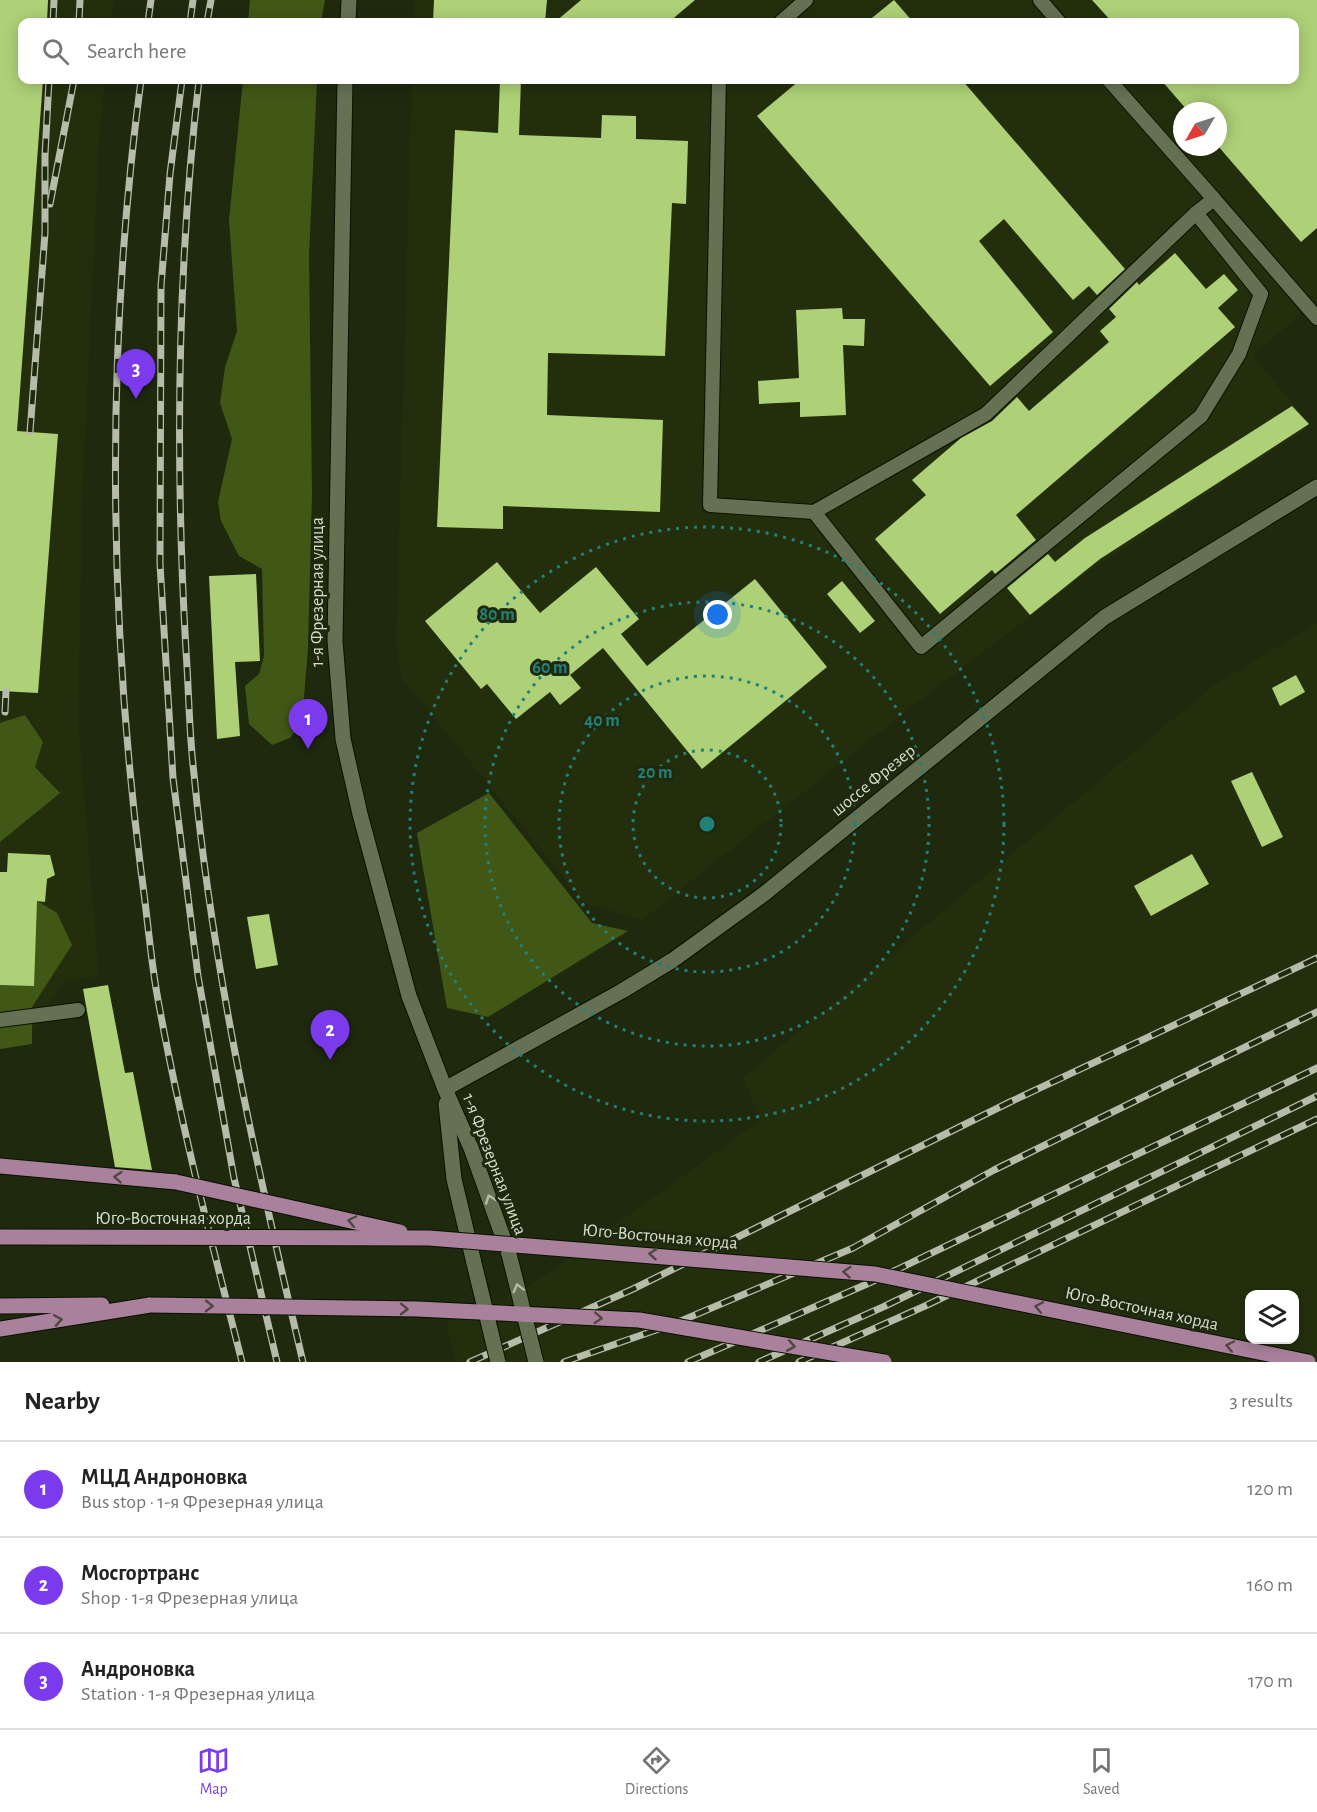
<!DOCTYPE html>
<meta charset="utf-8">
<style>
:root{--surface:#fff;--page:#f2f2f2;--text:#222;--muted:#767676;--line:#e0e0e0;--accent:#7c3aed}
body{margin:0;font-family:"Alegreya Sans",sans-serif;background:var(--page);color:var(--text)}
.controls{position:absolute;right:18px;bottom:18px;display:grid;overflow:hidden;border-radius:12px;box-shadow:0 3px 15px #0003}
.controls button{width:54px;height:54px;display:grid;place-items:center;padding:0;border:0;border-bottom:2px solid var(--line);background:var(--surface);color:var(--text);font:30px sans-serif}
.compass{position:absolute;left:1173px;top:102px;width:54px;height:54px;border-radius:50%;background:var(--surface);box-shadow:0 3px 15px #0003;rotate:231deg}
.you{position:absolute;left:718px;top:615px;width:21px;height:21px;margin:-15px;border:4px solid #fff;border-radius:50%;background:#1a73e8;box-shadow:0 0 0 9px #1a73e833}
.badge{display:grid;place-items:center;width:39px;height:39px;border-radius:50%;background:var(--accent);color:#fff;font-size:20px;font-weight:700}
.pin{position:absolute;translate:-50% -50px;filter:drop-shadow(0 2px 3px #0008)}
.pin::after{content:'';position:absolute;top:32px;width:21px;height:18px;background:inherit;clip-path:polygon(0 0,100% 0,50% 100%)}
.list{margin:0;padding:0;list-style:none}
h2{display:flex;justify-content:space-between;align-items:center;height:78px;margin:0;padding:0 24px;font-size:26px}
h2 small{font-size:20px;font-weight:400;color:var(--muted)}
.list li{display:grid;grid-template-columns:39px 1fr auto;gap:18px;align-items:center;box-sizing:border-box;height:96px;padding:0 24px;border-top:2px solid var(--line)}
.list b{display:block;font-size:22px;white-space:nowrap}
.list p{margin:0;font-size:20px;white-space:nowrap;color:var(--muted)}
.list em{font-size:20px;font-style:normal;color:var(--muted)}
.icon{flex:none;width:33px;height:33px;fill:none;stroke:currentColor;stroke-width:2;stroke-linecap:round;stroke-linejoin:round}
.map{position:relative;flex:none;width:1317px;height:1362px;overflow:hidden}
.search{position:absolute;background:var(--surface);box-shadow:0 3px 15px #0003;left:18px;right:18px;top:18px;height:66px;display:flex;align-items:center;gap:15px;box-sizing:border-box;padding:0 21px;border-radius:12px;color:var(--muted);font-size:22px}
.sheet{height:366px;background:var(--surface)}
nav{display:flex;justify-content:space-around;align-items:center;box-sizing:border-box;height:84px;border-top:2px solid var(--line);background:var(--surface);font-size:16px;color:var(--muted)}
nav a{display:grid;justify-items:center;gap:3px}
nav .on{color:var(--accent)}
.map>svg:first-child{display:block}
.built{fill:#232f0c;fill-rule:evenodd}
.green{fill:#415716}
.building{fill:#aed177}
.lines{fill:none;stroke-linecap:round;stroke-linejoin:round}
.service-casing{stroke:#091100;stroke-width:16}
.tertiary-casing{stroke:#091100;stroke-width:17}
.primary-casing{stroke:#091100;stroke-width:17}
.service{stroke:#657153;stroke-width:14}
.tertiary{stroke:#657153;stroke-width:15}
.primary{stroke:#aa819c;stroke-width:15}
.rail-casing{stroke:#b5bdaa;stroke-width:7}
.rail{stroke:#1f290e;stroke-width:4.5;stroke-dasharray:14;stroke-linecap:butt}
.tertiary-bridge-casing{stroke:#091100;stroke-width:17;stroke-linecap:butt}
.primary-bridge-casing{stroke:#091100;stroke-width:17;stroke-linecap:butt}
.tertiary-bridge{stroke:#657153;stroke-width:15}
.primary-bridge{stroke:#aa819c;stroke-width:15}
.oneway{stroke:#504840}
.oneway2{stroke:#b5bda8}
.ring{fill:none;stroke:#238078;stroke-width:3;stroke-dasharray:3 6}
.labels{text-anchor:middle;stroke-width:6;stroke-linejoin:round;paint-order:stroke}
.street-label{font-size:18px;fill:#d7decd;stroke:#1f290e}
.centre{fill:#238078;stroke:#1f290e;stroke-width:3}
.ring-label{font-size:18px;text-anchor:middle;font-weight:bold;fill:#238078;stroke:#1f290e;stroke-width:6;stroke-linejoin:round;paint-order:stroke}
</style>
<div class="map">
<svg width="1317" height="1362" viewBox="0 0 1317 1362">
<rect width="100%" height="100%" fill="#1f290e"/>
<g class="built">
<path d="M0,0H114L112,22H22V80H105L99,144L83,480L78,720L99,976L62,982L33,1033L0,1038Z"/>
<path d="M414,0H1317V299L1253,356L1311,426L1095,567L914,705L642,920L584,903L402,678L396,642L412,80H1294V22H414ZM1182,111H1218V147H1182Z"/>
<path d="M1317,623V1362H456L446,1323L531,1285L761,1120L743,1078L1214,685ZM1250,1294H1294V1340H1250Z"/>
</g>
<g class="green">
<path d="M250,0H325L321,22H248Z"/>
<path d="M243,80H317L309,255L312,494L308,648L302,722L290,738L272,745L249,724L245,686L259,674L264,656L262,569L239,556L221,521L218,502L232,439L220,403L225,367L237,331L229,220Z"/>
<path d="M25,715L43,742L35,767L60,793L0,842V723Z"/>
<path d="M489,793L592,923L628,931L488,1017L447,1008L417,833Z"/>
<path d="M26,894L57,913L72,945L32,1007V1044L0,1049V963Z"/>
</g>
<g class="building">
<path d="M0,0H48L47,22H22V80H43L17,431L58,434L38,693L0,691Z"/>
<path d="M434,0H547L545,22H433Z"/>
<path d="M581,0H695L669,22H555Z"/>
<path d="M894,0L913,22H867Z"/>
<path d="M1092,0H1317V228L1301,242L1218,146V111H1188L1161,80H1294V22H1112Z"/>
<path d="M500,80H521L519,135L601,138L602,115L636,116V139L688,141L686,204L672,203L665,356L548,353L547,415L663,420L660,512L503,506V529L437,527L455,130L498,133Z"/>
<path d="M800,80H962L1125,269L1097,295L1089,286L1073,300L1004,219L979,241L1053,332L990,386L757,116Z"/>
<path d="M1175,253L1206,289L1224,274L1238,290L1218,308L1235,327L1016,515L1036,540L995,574L992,570L940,614L875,539L926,495L912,480L961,438L992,421L1017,397L1029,411L1109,342L1100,331L1116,317L1109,309L1137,282L1139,285Z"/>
<path d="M842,308L843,319H865L864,346L843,345L846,415L800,417V402L759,404L758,381L799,378L796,310Z"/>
<path d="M1292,406L1309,424L1100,559L1030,615L1007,588L1048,554L1055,562L1085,538Z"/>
<path d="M497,562L540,613L596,567L639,619L621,634L647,666L755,579L827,667L702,769L603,648L570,675L581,688L560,705L550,692L516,719L487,684L481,689L425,621Z"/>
<path d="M256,574L260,661L235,662L240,736L217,739L209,576Z"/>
<path d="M842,581L875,621L860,633L827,594Z"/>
<path d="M1296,675L1305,692L1280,706L1272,688Z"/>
<path d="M1252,772L1283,837L1262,847L1231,781Z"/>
<path d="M8,853L50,855L55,875L47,879L45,902L37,901L34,986L0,985V872H7Z"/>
<path d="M1192,854L1209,884L1151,916L1134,886Z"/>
<path d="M269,914L278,965L256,969L247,917Z"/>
<path d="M108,985L125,1073L133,1072L152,1170L115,1167L83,989Z"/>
</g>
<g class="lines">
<g class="service-casing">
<g id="service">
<path d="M1040,0L1059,22"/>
<path d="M781,22L806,0"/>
<path d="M719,80L710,505L814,512L986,414L1196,213L1214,199L1317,318"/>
<path d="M1109,80L1214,199"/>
<path d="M814,512L921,647L1201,416L1239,354L1261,294L1196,213"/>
<path d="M0,1020L78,1010"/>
</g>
</g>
<g class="tertiary-casing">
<g id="tertiary">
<path d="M348,22L349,0"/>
<path d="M345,80L335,641L343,739L360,814L409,996L445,1089L471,1148L509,1254"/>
<path d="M445,1089L622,991L673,960L764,894L1105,617L1317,487"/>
<path d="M446,1104L454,1179L474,1263"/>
</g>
</g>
<g class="primary-casing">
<g id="primary">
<path d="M0,1166L176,1182"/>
<path d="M0,1306L102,1305"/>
<path d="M0,1329L150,1305"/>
</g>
</g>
<use href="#service" class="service"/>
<use href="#tertiary" class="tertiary"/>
<use href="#primary" class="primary"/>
<g class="rail-casing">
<g id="rail">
<path d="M53,22L54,0"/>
<path d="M79,22L80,0"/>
<path d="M148,22L151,0"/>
<path d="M190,22L193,0"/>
<path d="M207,22L211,0"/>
<path d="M141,80C106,343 108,608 141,871C147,912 150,954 157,994C179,1118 211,1240 242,1362"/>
<path d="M182,80L170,174L161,286L160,564L173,778L198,976L234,1178L277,1362"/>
<path d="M199,80C177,269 175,460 186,651C189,692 189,733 194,774C213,973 257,1168 303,1362"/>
<path d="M50,204L74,80"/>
<path d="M30,432L45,233V155L49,80"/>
<path d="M5,712L6,691"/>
<path d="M470,1362L633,1289L1010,1102L1317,958"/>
<path d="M564,1362L676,1323L853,1248L994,1170L1317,1012"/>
<path d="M688,1362L867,1284L1317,1068"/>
<path d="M759,1362L883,1307L1317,1096"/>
<path d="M799,1362L925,1306L1317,1119"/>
</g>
</g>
<use href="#rail" class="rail"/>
<g class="tertiary-bridge-casing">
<g id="tertiary-bridge">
<path d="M509,1254L536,1362"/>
<path d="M474,1263L498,1362"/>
</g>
</g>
<g class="primary-bridge-casing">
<g id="primary-bridge">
<path d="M176,1182L400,1232"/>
<path d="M0,1237L429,1238L875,1274L1308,1362"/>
<path d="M150,1305L417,1309L639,1320L884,1362"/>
</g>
</g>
<use href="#tertiary-bridge" class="tertiary-bridge"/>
<use href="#primary-bridge" class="primary-bridge"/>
</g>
<defs><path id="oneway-chevron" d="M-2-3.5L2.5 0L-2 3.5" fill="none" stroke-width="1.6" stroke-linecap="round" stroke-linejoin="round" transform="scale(1.5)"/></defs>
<g class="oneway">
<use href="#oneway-chevron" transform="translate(118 1177) rotate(-175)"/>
<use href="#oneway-chevron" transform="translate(352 1221) rotate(-168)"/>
<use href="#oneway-chevron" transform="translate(653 1254) rotate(-175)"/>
<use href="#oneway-chevron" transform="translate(847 1272) rotate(-175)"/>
<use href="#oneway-chevron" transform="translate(209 1306) rotate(1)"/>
<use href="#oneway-chevron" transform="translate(1039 1307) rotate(-169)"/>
<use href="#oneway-chevron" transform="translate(404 1309) rotate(1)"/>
<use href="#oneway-chevron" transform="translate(598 1318) rotate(3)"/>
<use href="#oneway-chevron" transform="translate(58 1320) rotate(-9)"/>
<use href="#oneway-chevron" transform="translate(791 1346) rotate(10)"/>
<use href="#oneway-chevron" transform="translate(1230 1346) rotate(-168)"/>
</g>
<g class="oneway2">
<use href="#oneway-chevron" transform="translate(490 1199) rotate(-110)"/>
<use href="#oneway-chevron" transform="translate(518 1288) rotate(-104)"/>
</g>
<g class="ring">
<circle cx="707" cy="824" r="74"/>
<circle cx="707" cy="824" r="148"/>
<circle cx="707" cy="824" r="222"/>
<circle cx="707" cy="824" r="297"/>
</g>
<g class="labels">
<g class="street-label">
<text transform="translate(317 592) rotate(-90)" y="6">1-я Фрезерная улица</text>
<text transform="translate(873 780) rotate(-39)" y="6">шоссе Фрезер</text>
<text transform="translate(495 1164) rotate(69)" y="6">1-я Фрезерная улица</text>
<text x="173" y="1224">Юго-Восточная хорда</text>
<text transform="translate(660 1236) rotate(5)" y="6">Юго-Восточная хорда</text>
<text transform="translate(1142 1308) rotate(12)" y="6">Юго-Восточная хорда</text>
</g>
</g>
<circle cx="707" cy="824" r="9" class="centre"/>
<g class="ring-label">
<text x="497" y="620">80 m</text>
<text x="550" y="673">60 m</text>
<text x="602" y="726">40 m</text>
<text x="655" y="778">20 m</text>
</g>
</svg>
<div class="controls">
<button><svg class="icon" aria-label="layers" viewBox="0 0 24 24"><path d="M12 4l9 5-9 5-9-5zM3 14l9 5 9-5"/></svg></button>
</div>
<svg class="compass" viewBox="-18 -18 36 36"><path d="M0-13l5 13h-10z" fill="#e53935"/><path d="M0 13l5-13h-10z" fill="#767676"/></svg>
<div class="you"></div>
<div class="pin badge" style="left:308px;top:749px">1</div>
<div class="pin badge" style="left:330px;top:1060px">2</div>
<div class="pin badge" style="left:136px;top:399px">3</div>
<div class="search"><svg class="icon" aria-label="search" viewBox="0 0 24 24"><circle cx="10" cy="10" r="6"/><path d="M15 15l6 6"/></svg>Search here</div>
</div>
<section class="sheet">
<h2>Nearby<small>3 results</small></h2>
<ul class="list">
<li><span class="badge">1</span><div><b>МЦД Андроновка</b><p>Bus stop · 1-я Фрезерная улица</p></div><em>120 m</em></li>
<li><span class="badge">2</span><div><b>Мосгортранс</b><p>Shop · 1-я Фрезерная улица</p></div><em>160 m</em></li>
<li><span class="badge">3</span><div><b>Андроновка</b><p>Station · 1-я Фрезерная улица</p></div><em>170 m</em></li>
</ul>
</section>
<nav>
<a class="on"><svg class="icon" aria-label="map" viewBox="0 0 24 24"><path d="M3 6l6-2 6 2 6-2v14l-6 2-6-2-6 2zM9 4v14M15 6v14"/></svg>Map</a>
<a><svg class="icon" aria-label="directions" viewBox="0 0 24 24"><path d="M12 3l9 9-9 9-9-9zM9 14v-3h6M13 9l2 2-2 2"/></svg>Directions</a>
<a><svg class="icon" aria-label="saved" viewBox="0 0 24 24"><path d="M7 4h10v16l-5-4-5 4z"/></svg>Saved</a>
</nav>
